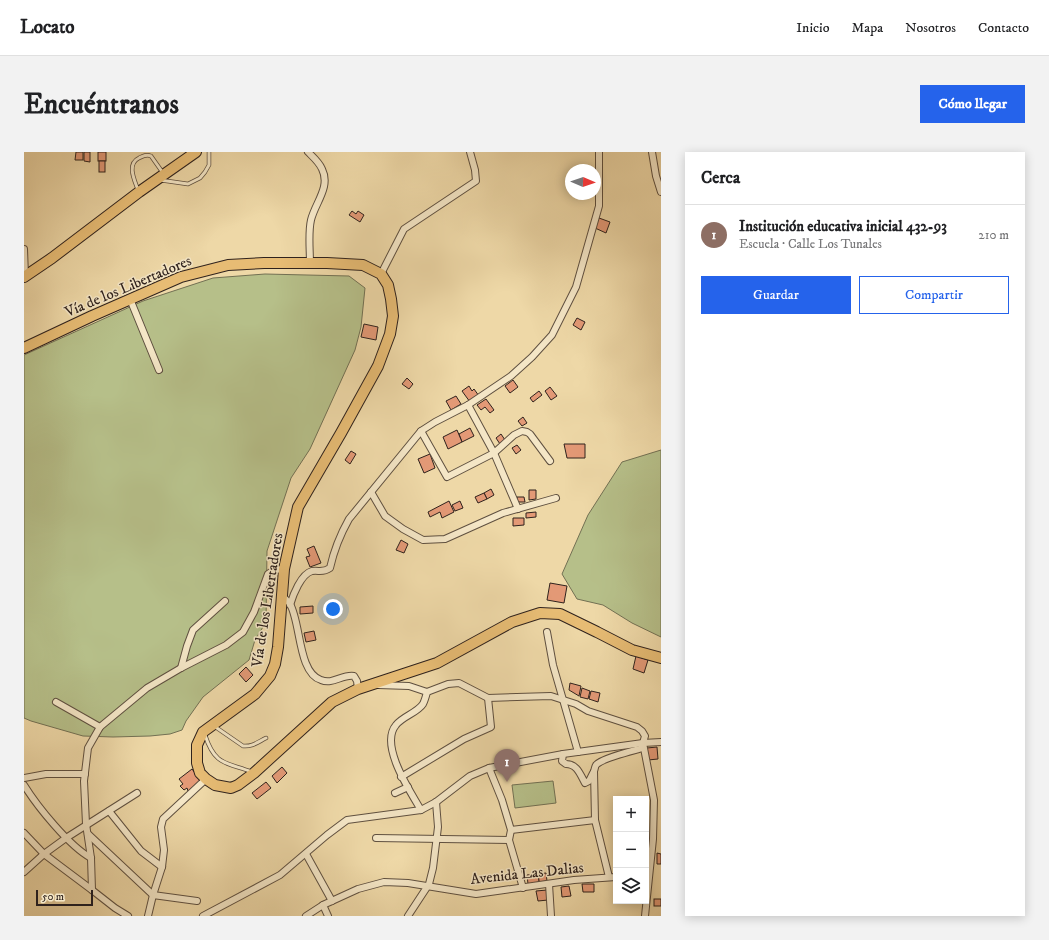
<!DOCTYPE html>
<html lang="es">
<meta charset="utf-8">
<style>
:root{--surface:#fff;--page:#f2f2f2;--text:#202124;--muted:#757577;--line:#e0e0e0;--accent:#2563eb}
body{margin:0;font-family:"IM FELL DW Pica",serif;background:var(--page);color:var(--text)}
.controls{position:absolute;right:12px;bottom:12px;display:grid;overflow:hidden;border-radius:0px;box-shadow:0 2px 10px #0003}
.controls button{width:36px;height:36px;display:grid;place-items:center;padding:0;border:0;border-bottom:1px solid var(--line);background:var(--surface);color:var(--text);font:20px sans-serif}
.compass{position:absolute;left:541px;top:12px;width:36px;height:36px;border-radius:50%;background:var(--surface);box-shadow:0 2px 10px #0003;rotate:92deg}
.scale{position:absolute;left:12px;bottom:10px;width:57px;box-sizing:border-box;padding-left:4px;border:2px solid #2f221d;border-top:0;font-size:11px;line-height:14px;white-space:nowrap;color:#2f221d;-webkit-text-stroke:3px #f4e6c6;paint-order:stroke}
.you{position:absolute;left:309px;top:457px;width:14px;height:14px;margin:-10px;border:3px solid #fff;border-radius:50%;background:#1a73e8;box-shadow:0 0 0 6px #1a73e833}
.badge{display:grid;place-items:center;width:26px;height:26px;border-radius:50%;background:var(--accent);color:#fff;font-size:13px;font-weight:700}
.pin{position:absolute;translate:-50% -33px;filter:drop-shadow(0 1px 2px #0008)}
.pin::after{content:'';position:absolute;top:21px;width:14px;height:12px;background:inherit;clip-path:polygon(0 0,100% 0,50% 100%)}
.list{margin:0;padding:0;list-style:none}
h2{display:flex;justify-content:space-between;align-items:center;height:52px;margin:0;padding:0 16px;font-size:17px}
h2 small{font-size:13px;font-weight:400;color:var(--muted)}
.list li{display:grid;grid-template-columns:26px 1fr auto;gap:12px;align-items:center;box-sizing:border-box;height:60px;padding:0 16px;border-top:1px solid var(--line)}
.list b{display:block;font-size:15px;white-space:nowrap}
.list p{margin:0;font-size:13px;white-space:nowrap;color:var(--muted)}
.list em{font-size:13px;font-style:normal;color:var(--muted)}
.actions{display:flex;gap:8px;padding:12px 16px}
.actions a{flex:1;padding:9px 0;border:1px solid var(--accent);border-radius:0px;text-align:center;font-size:14px;color:var(--accent)}
.actions .main{background:var(--accent);color:#fff}
.icon{flex:none;width:22px;height:22px;fill:none;stroke:currentColor;stroke-width:2;stroke-linecap:round;stroke-linejoin:round}
.map{position:relative;flex:none;width:637px;height:764px;overflow:hidden;border-radius:0px}
header{display:flex;align-items:center;gap:24px;box-sizing:border-box;height:56px;padding:0 20px;background:var(--surface);border-bottom:1px solid var(--line)}
header strong{font-size:19px}
nav{display:flex;gap:22px;margin-inline-start:auto;font-size:14px}
.intro{display:flex;align-items:center;justify-content:space-between;box-sizing:border-box;height:96px;padding:0 24px}
h1{margin:0;font-size:28px}
.button{padding:10px 18px;border-radius:0px;background:var(--accent);color:#fff;font-size:14px;font-weight:700}
main{display:flex;gap:24px;padding:0 24px}
aside{flex:1;background:var(--surface);border-radius:0px;box-shadow:0 2px 10px #0003}
.map>svg:first-child{display:block}
.green{fill:#b6bf89;stroke:#727053}
.building{fill:#e39976;stroke:#2f221d}
.lines{fill:none;stroke-linecap:round;stroke-linejoin:round}
.service-casing{stroke:#5f5040;stroke-width:4.5}
.minor-casing{stroke:#5f5040;stroke-width:8}
.trunk-casing{stroke:#2f221d;stroke-width:12}
.service{stroke:#f4e6c6;stroke-width:3}
.minor{stroke:#f4e6c6;stroke-width:6}
.trunk{stroke:#e7bc74;stroke-width:10}
.labels{text-anchor:middle;stroke-width:3;stroke-linejoin:round;paint-order:stroke}
.street-label{font-size:15px;fill:#2f221d;stroke:#f4e6c6}
</style>
<header>
<strong>Locato</strong>
<nav><a>Inicio</a><a>Mapa</a><a>Nosotros</a><a>Contacto</a></nav>
</header>
<div class="intro"><h1>Encuéntranos</h1><a class="button">Cómo llegar</a></div>
<main>
<div class="map">
<svg width="637" height="764" viewBox="0 0 637 764">
<rect width="100%" height="100%" fill="#eed8a7"/>
<filter id="stains"><feTurbulence type="fractalNoise" baseFrequency=".005" numOctaves="4"/><feColorMatrix values="0 0 0 0 .2 0 0 0 0 .09 0 0 0 0 .02 0 0 0 .5 -.17"/></filter>
<radialGradient id="worn" r=".72"><stop offset=".6" stop-color="#630" stop-opacity="0"/><stop offset="1" stop-color="#630" stop-opacity=".3"/></radialGradient>
<g class="green">
<path d="M241,122L325,124L341,136L337,175L331,198L286,297L267,326L243,399L242,470L231,488L225,508L179,545L162,569L158,578L146,582L126,584L89,585L59,584L7,569L0,566V203L119,149L189,126Z"/>
<path d="M637,298V485L608,471L579,453L553,447L538,422L564,363L598,310Z"/>
<path d="M529,629L532,651L491,656L488,633Z"/>
</g>
<g class="building">
<path d="M52,0H59V8H51Z"/>
<path d="M60,0H66V10L60,9Z"/>
<rect x="74" y="0" width="8" height="9"/>
<rect x="75" y="9" width="6" height="11"/>
<path d="M328,59L332,62L334,59L340,63L336,70L325,63Z"/>
<path d="M575,66L586,70L582,81L571,76Z"/>
<path d="M553,166L561,170L557,178L549,173Z"/>
<path d="M340,172L354,175L352,188L337,185Z"/>
<path d="M383,226L389,232L385,237L378,232Z"/>
<path d="M489,228L494,235L486,241L481,234Z"/>
<path d="M445,234L448,239L450,237L455,244L446,250L438,239Z"/>
<path d="M526,235L533,244L527,248L521,239Z"/>
<path d="M515,239L518,243L509,250L506,246Z"/>
<path d="M432,244L437,252L427,258L422,249Z"/>
<path d="M462,247L470,258L466,261L461,255L457,258L453,253Z"/>
<path d="M499,265L503,271L498,274L494,269Z"/>
<path d="M446,276L450,284L438,290L435,282Z"/>
<path d="M433,278L438,290L424,297L419,285Z"/>
<path d="M477,282L481,288L476,292L472,286Z"/>
<path d="M540,292H561V306H543Z"/>
<path d="M493,293L497,298L492,302L488,296Z"/>
<path d="M327,299L332,302L326,312L321,308Z"/>
<path d="M406,302L411,316L400,321L394,307Z"/>
<path d="M467,337L470,343L463,347L460,341Z"/>
<path d="M505,338H512V347L505,348Z"/>
<path d="M460,341L463,347L454,351L451,345Z"/>
<path d="M493,345H500L501,350H493Z"/>
<path d="M425,349L430,360L418,366L416,360L406,365L404,360Z"/>
<path d="M436,349L439,356L431,359L428,353Z"/>
<path d="M512,360V365L502,366V361Z"/>
<path d="M489,366H500V373L489,374Z"/>
<path d="M377,388L384,392L380,401L372,398Z"/>
<path d="M290,394L297,411L286,415L282,405L286,404L283,397Z"/>
<path d="M526,431L543,434L540,451L523,448Z"/>
<path d="M289,454V461L276,462V455Z"/>
<path d="M290,479L292,488L282,490L280,481Z"/>
<path d="M612,504L624,508L620,521L609,517Z"/>
<path d="M222,515L229,523L222,530L215,522Z"/>
<path d="M546,531L557,534L555,544L545,538Z"/>
<path d="M558,536L566,539L564,547L556,545Z"/>
<path d="M567,539L576,541L574,550L565,547Z"/>
<path d="M633,595L634,607L624,608L623,596Z"/>
<path d="M258,615L263,621L253,631L248,624Z"/>
<path d="M168,617L177,629L164,639L163,636L160,638L156,634L159,632L155,627Z"/>
<path d="M242,630L247,636L233,647L228,641Z"/>
<path d="M633,701L637,702V712H633Z"/>
<path d="M522,721L523,729L515,730L514,722Z"/>
<path d="M514,722L515,730L504,732L503,723Z"/>
<path d="M558,732H570V740H559Z"/>
<path d="M545,734L547,744L538,745L537,735Z"/>
<path d="M523,738L524,748L514,749L512,739Z"/>
<rect x="630" y="747" width="7" height="7"/>
</g>
<g class="lines">
<g class="service-casing">
<g id="service">
<path d="M136,28L164,32L176,26L181,20L185,13V0"/>
<path d="M114,38C111,29 102,12 115,6C119,4 122,2 127,4L139,21"/>
<path d="M190,574L219,594C228,595 234,590 242,586"/>
<path d="M181,583C191,614 202,610 228,620"/>
</g>
</g>
<g class="minor-casing">
<g id="minor">
<path d="M284,0C289,5 295,10 298,17C307,35 291,51 287,68C284,81 286,97 286,112"/>
<path d="M628,0L632,24L637,40"/>
<path d="M0,97L1,124"/>
<path d="M357,122L380,77L452,29L451,18L446,0"/>
<path d="M106,147L135,218"/>
<path d="M444,253L470,301L494,357"/>
<path d="M397,279L423,325L470,301L490,283L498,279L503,280L506,282L526,309"/>
<path d="M347,340L361,364L379,377L399,388L421,387L479,361L532,346"/>
<path d="M258,443C260,446 264,449 266,452C277,471 274,521 297,528C309,533 318,522 330,524L333,529L334,537"/>
<path d="M266,453C269,443 277,422 288,419C295,418 299,421 306,416C310,398 316,383 325,367L397,279L411,270L444,253L487,224L508,205L528,183L552,135L575,54V0"/>
<path d="M523,480L529,513L554,600"/>
<path d="M157,516L163,494L169,478L201,449"/>
<path d="M354,533L385,534L403,540L424,532L435,531L464,546L527,544L552,552L564,559L613,575L618,579L621,584L619,591L637,590"/>
<path d="M32,550L76,575"/>
<path d="M539,602L538,609L542,612C553,612 556,622 561,631L565,629L569,621"/>
<path d="M465,616L478,648L487,678L485,688L499,736"/>
<path d="M377,625L440,587L467,575L464,546"/>
<path d="M0,626L22,622H61"/>
<path d="M0,633C13,654 45,694 67,706"/>
<path d="M371,641L384,635"/>
<path d="M397,658C386,639 355,593 372,573C379,564 393,561 399,552C401,548 402,544 403,540"/>
<path d="M85,659L117,699L138,715"/>
<path d="M487,678L571,668"/>
<path d="M0,681L20,702L68,738"/>
<path d="M64,682L129,743L173,749"/>
<path d="M352,686L485,688"/>
<path d="M282,702L308,749"/>
<path d="M0,720L20,702L42,686L113,641"/>
<path d="M585,725L571,668L570,619C571,617 571,614 572,613C578,606 609,599 619,596"/>
<path d="M525,732L527,764"/>
<path d="M299,753L304,764"/>
<path d="M104,764L91,756L68,738L67,706L62,672L60,629L64,596L76,575L123,536L157,516L202,493L219,480L230,460L244,422L250,418L260,417"/>
<path d="M124,764L129,743L138,715L140,698L137,675L139,667L182,627"/>
<path d="M179,764L256,723L303,683L323,668L397,658L412,650L446,624L465,616L539,602L619,591L630,648L629,687L621,764"/>
<path d="M282,764L299,753L334,737L360,730L384,731L452,742L550,728L592,725"/>
<path d="M384,764L405,732L409,716L414,675L412,650"/>
</g>
</g>
<g class="trunk-casing">
<g id="trunk">
<path d="M0,125L28,106L115,40L172,0"/>
<path d="M0,196L68,164L157,125L204,113L240,111H303L339,113L357,122L364,133L367,147L369,164L366,182L354,214L317,281L274,355L260,417L254,495L251,512L246,524L231,542L179,580L173,593V611L176,621L182,627L191,633L207,636L214,633L230,621L308,550L334,537L413,511L488,470L516,461L536,462L573,480L608,498L637,506"/>
</g>
</g>
<use href="#service" class="service"/>
<use href="#minor" class="minor"/>
<use href="#trunk" class="trunk"/>
</g>
<g class="labels">
<g class="street-label">
<text transform="translate(104 134) rotate(-23)" y="5">Vía de los Libertadores</text>
<text transform="translate(243 448) rotate(-81)" y="5">Vía de los Libertadores</text>
<text transform="translate(503 721) rotate(-6)" y="5">Avenida Las Dalias</text>
</g>
</g>
<rect width="100%" height="100%" filter="url(#stains)"/>
<rect width="100%" height="100%" fill="url(#worn)"/>
</svg>
<div class="controls">
<button>+</button>
<button>−</button>
<button><svg class="icon" aria-label="layers" viewBox="0 0 24 24"><path d="M12 4l9 5-9 5-9-5zM3 14l9 5 9-5"/></svg></button>
</div>
<svg class="compass" viewBox="-18 -18 36 36"><path d="M0-13l5 13h-10z" fill="#e53935"/><path d="M0 13l5-13h-10z" fill="#757577"/></svg>
<div class="scale">50 m</div>
<div class="you"></div>
<div class="pin badge" style="left:483px;top:630px;background:#8d6e63">1</div>
</div>
<aside>
<h2>Cerca<small></small></h2>
<ul class="list">
<li><span class="badge" style="background:#8d6e63">1</span><div><b>Institución educativa inicial 432-93</b><p>Escuela · Calle Los Tunales</p></div><em>210 m</em></li>
</ul>
<div class="actions"><a class="main">Guardar</a><a>Compartir</a></div>
</aside>
</main>
